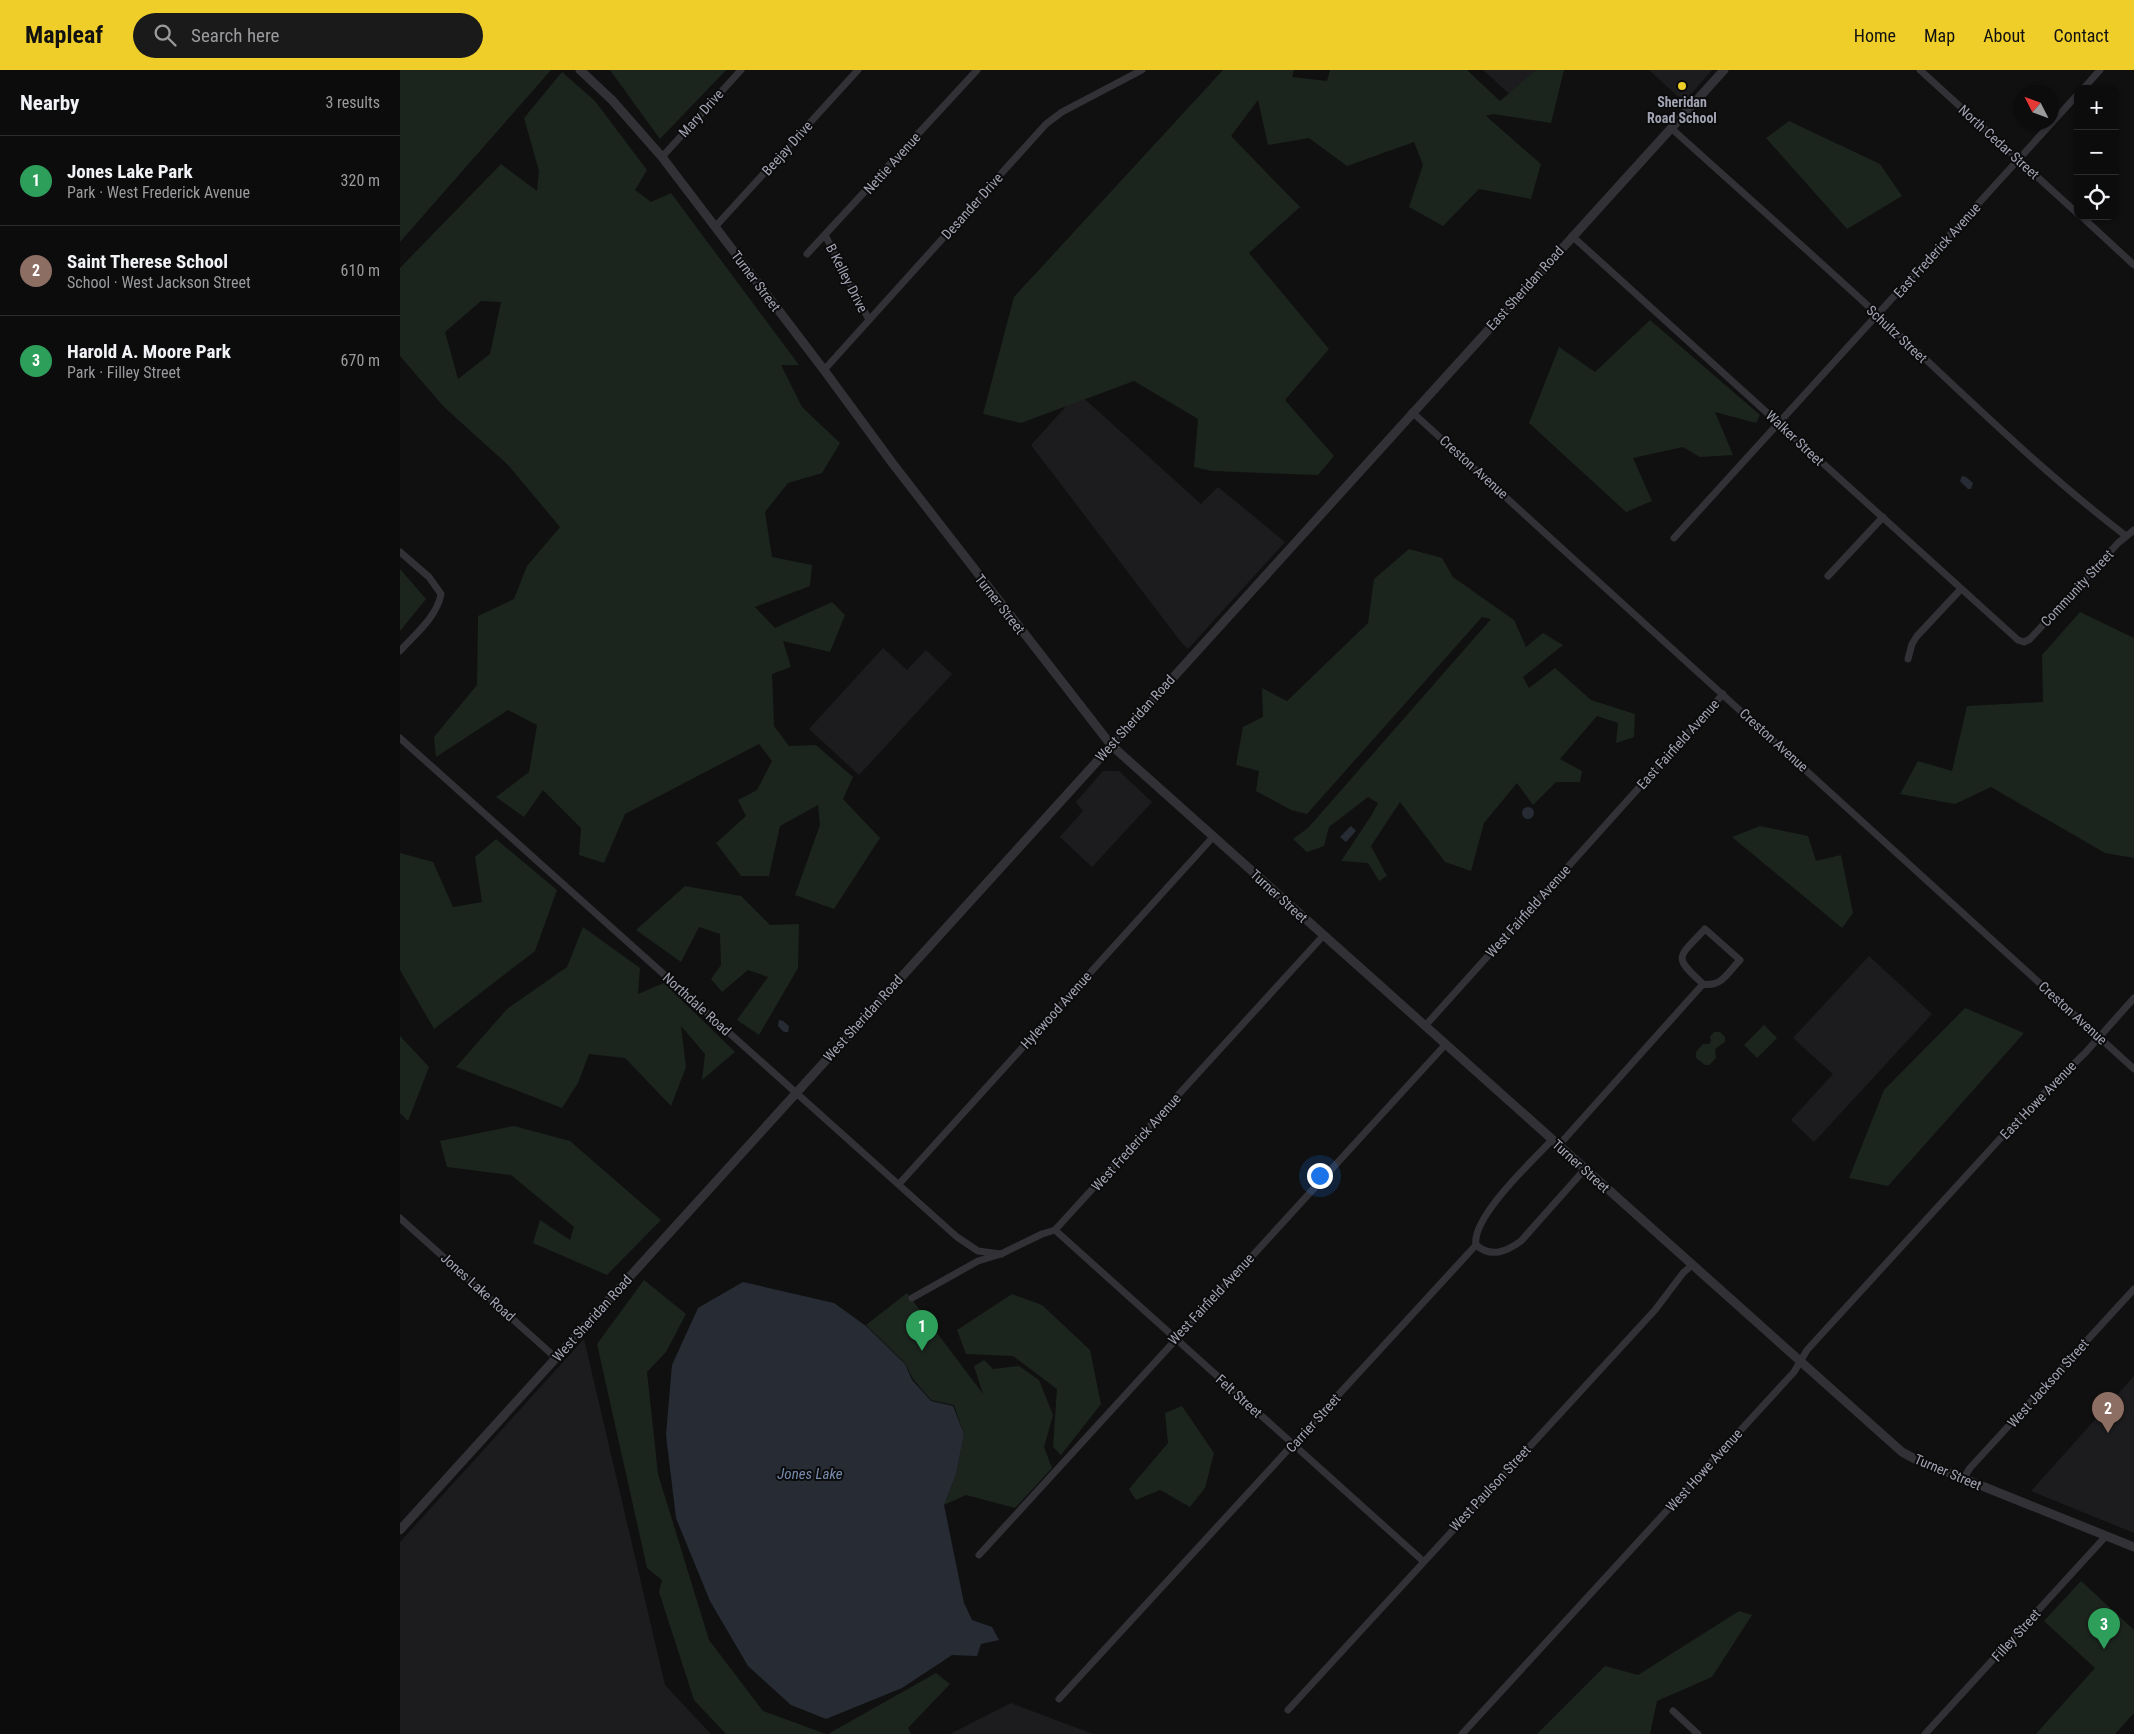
<!DOCTYPE html>
<meta charset="utf-8">
<style>
:root{--surface:#0c0c0d;--page:#1a1a1b;--text:#f1f3f6;--muted:#9a9b9d;--line:#2c2c2e;--accent:#efce2a}
body{margin:0;font-family:"Roboto Condensed",sans-serif;background:var(--page);color:var(--text)}
.controls{position:absolute;right:15px;top:15px;display:grid;overflow:hidden;border-radius:10px;box-shadow:0 1px 4px #0004}
.controls button{width:45px;height:45px;display:grid;place-items:center;padding:0;border:0;border-bottom:1px solid var(--line);background:var(--surface);color:var(--text);font:25px sans-serif}
.compass{position:absolute;left:1614px;top:15px;width:45px;height:45px;border-radius:50%;background:var(--surface);box-shadow:0 1px 4px #0004;rotate:312deg}
.you{position:absolute;left:919px;top:1105px;width:18px;height:18px;margin:-12px;border:4px solid #fff;border-radius:50%;background:#1a73e8;box-shadow:0 0 0 8px #1a73e833}
.badge{display:grid;place-items:center;width:32px;height:32px;border-radius:50%;background:var(--accent);color:#fff;font-size:16px;font-weight:700}
.pin{position:absolute;translate:-50% -41px;filter:drop-shadow(0 1px 2px #0008)}
.pin::after{content:'';position:absolute;top:26px;width:18px;height:15px;background:inherit;clip-path:polygon(0 0,100% 0,50% 100%)}
.list{margin:0;padding:0;list-style:none}
h2{display:flex;justify-content:space-between;align-items:center;height:65px;margin:0;padding:0 20px;font-size:21px}
h2 small{font-size:16px;font-weight:400;color:var(--muted)}
.list li{display:grid;grid-template-columns:32px 1fr auto;gap:15px;align-items:center;box-sizing:border-box;height:90px;padding:0 20px;border-top:1px solid var(--line)}
.list b{display:block;font-size:19px;white-space:nowrap}
.list p{margin:0;font-size:16px;white-space:nowrap;color:var(--muted)}
.list em{font-size:16px;font-style:normal;color:var(--muted)}
.icon{flex:none;width:28px;height:28px;fill:none;stroke:currentColor;stroke-width:2;stroke-linecap:round;stroke-linejoin:round}
.map{position:relative;flex:none;width:1734px;height:1664px;overflow:hidden}
header{display:flex;align-items:center;gap:30px;box-sizing:border-box;height:70px;padding:0 25px;background:var(--accent);color:#111}
header strong{font-size:24px}
nav{display:flex;gap:28px;margin-inline-start:auto;font-size:18px}
.search{width:350px;height:45px;background:var(--page);display:flex;align-items:center;gap:12px;box-sizing:border-box;padding:0 18px;border-radius:28px;color:var(--muted);font-size:19px}
main{display:flex}
aside{flex:1;background:var(--surface)}
.map>svg:first-child{display:block}
.built{fill:#1c1c1e}
.green{fill:#1c241e;fill-rule:evenodd}
.water{fill:#272c34}
.lines{fill:none;stroke-linecap:round;stroke-linejoin:round}
.minor{stroke:#313136;stroke-width:7}
.tertiary{stroke:#313136;stroke-width:9}
.poi-dot{fill:#efce2a;stroke:#0b0b0c;stroke-width:2}
.labels{text-anchor:middle;stroke-width:4;stroke-linejoin:round;paint-order:stroke}
.poi-label{font-size:14px;font-weight:bold;fill:#a1a3b2;stroke:#0b0b0c}
.street-label{font-size:14px;fill:#a1a3b2;stroke:#0b0b0c}
.water-label{font-size:15px;font-style:italic;fill:#778bae;stroke:#0b0b0c}
</style>
<header>
<strong>Mapleaf</strong>
<div class="search"><svg class="icon" aria-label="search" viewBox="0 0 24 24"><circle cx="10" cy="10" r="6"/><path d="M15 15l6 6"/></svg>Search here</div>
<nav><a>Home</a><a>Map</a><a>About</a><a>Contact</a></nav>
</header>
<main>
<aside>
<h2>Nearby<small>3 results</small></h2>
<ul class="list">
<li><span class="badge" style="background:#2e9e5b">1</span><div><b>Jones Lake Park</b><p>Park · West Frederick Avenue</p></div><em>320 m</em></li>
<li><span class="badge" style="background:#8d6e63">2</span><div><b>Saint Therese School</b><p>School · West Jackson Street</p></div><em>610 m</em></li>
<li><span class="badge" style="background:#2e9e5b">3</span><div><b>Harold A. Moore Park</b><p>Park · Filley Street</p></div><em>670 m</em></li>
</ul>
</aside>
<div class="map">
<svg width="1734" height="1664" viewBox="0 0 1734 1664">
<rect width="100%" height="100%" fill="#101011"/>
<g class="built">
<path d="M1083,0H1144L1116,30Z"/>
<path d="M1249,0H1312L1284,32Z"/>
<path d="M678,323L801,434L818,417L885,472L788,579L781,572L631,375Z"/>
<path d="M483,578L507,600L526,580L552,604L459,705L409,659Z"/>
<path d="M703,701H719L752,732L692,797L660,767L683,741L676,732Z"/>
<path d="M1469,886L1532,944L1414,1072L1391,1050L1433,1004L1393,968Z"/>
<path d="M184,1269L265,1615L311,1664H0V1472Z"/>
<path d="M1734,1306V1463L1631,1421Z"/>
<path d="M611,1633L693,1664H550Z"/>
</g>
<g class="green">
<path d="M0,0H151L0,172Z"/>
<path d="M210,0H326L260,69Z"/>
<path d="M823,0H894L892,7L927,11L930,0H1067L1100,31L1136,0H1164L1151,53L1093,44L1086,46L1141,94L1131,129L1079,119L1043,156L1009,137L1023,95L1014,72L947,96L909,68L868,75L858,30L831,66L900,137L849,183L929,279L885,330L934,386L918,405L812,401L794,397L798,349L734,311L621,353L583,344L614,227Z"/>
<path d="M162,2L195,31L247,100L235,120L251,132L271,123L399,295H381L402,337L440,373L422,403L388,413L365,442L372,487L412,495L410,516L355,537L375,558L432,532L445,545L430,582L383,571L391,597L372,604L374,656L389,676L416,675L453,707L443,729L480,768L434,839L395,825L420,755L418,735L380,756L369,806H341L316,773L346,746L338,730L357,720L372,691L359,674L225,744L204,793L179,785L181,758L143,720L124,747L96,727L129,702L137,655L108,640L36,687L34,667L77,615L78,546L114,529L127,496L160,457L108,395L44,337L0,286V198L101,94L137,121L139,101L124,48ZM81,231L101,232L90,284L58,309L45,262Z"/>
<path d="M1389,51L1480,94L1502,126L1447,159L1366,68Z"/>
<path d="M1250,250L1360,345L1356,353L1315,342L1333,385L1300,387L1283,377L1233,388L1252,431L1226,442L1129,353L1159,277L1195,302Z"/>
<path d="M1009,479L1042,488L1053,507L1114,550L1126,577L1143,563L1163,575L1123,607L1129,618L1155,598L1191,630L1235,644L1234,667L1216,673L1218,653L1197,646L1160,689L1182,701L1180,712H1156L1133,735L1117,713L1084,753L1071,801L1045,792L1000,732L971,776L987,806L979,811L968,793L941,791L971,746L978,733L968,727L929,757L924,776L907,782L893,769L908,758L1091,549L1082,547L907,744L891,740L856,721L859,701L836,695L843,657L863,647L862,618L887,631L968,553L974,509Z"/>
<path d="M0,499L26,529L0,561Z"/>
<path d="M1680,542L1734,568V788L1705,783L1591,717L1555,734L1500,724L1518,691L1552,701L1567,636L1643,632L1642,585Z"/>
<path d="M1360,756L1408,766L1416,791L1441,785L1453,843L1442,858L1332,767Z"/>
<path d="M96,769L157,820L135,881L34,959L0,900V783L33,792L53,837L82,832L75,787Z"/>
<path d="M285,816L341,826L370,855L399,854L398,898L359,965L337,950L368,907L348,900L322,922L311,909L321,895L320,864L299,857L281,892L236,860Z"/>
<path d="M183,857L240,898L238,924L264,913L335,982L302,1010L305,984L281,956L286,997L271,1036L225,988L189,984L178,1013L162,1038L56,997L107,939L167,897Z"/>
<path d="M1565,938L1624,963L1488,1116L1449,1108L1484,1020Z"/>
<path d="M1364,955L1377,968L1357,988L1344,975Z"/>
<path d="M1314,962H1320L1325,967V972L1315,979L1316,988L1309,995H1305L1296,988V982L1303,974H1309L1311,971L1310,967Z"/>
<path d="M0,966L29,997L8,1051L0,1043Z"/>
<path d="M114,1056L170,1071L261,1150L207,1205L133,1173L140,1150L170,1170L174,1157L111,1105L47,1097L40,1071Z"/>
<path d="M244,1210L286,1244L266,1282L247,1302L258,1404L309,1570L363,1641L426,1664H326L294,1630L259,1522L262,1510L247,1498L197,1274Z"/>
<path d="M507,1223L583,1324L574,1296L584,1290L593,1299L619,1296L639,1310L653,1345L644,1377L652,1398L615,1438L566,1425L544,1435L556,1404L564,1364L554,1335L531,1330L513,1309L505,1293L466,1255Z"/>
<path d="M612,1224L642,1235L690,1280L701,1334L661,1385L653,1377L657,1319L613,1286L566,1284L557,1260Z"/>
<path d="M782,1336L814,1383L805,1418L790,1437L760,1420L736,1430L729,1419L768,1373L765,1343Z"/>
<path d="M1681,1511L1734,1560V1643L1715,1664H1636L1695,1598L1644,1551Z"/>
<path d="M1339,1541L1352,1545L1312,1607L1257,1631L1250,1664H1137L1205,1596L1238,1605Z"/>
<path d="M536,1603L550,1614L508,1658L511,1664H428Z"/>
</g>
<g class="water">
<path d="M1562,406L1566,407L1573,413L1571,419H1568L1560,411Z"/>
<circle cx="1128" cy="743" r="6"/>
<path d="M951,756L956,761L946,772L940,767Z"/>
<path d="M379,950L383,951L389,956L388,962H384L378,956Z"/>
<path d="M343,1212L434,1233L466,1256L505,1294L512,1310L531,1331L553,1336L564,1364L556,1404L544,1435L564,1533L572,1550L592,1557L599,1570L581,1574L577,1586L552,1585L502,1618L426,1649L391,1635L348,1596L310,1531L276,1448L266,1365L272,1295L298,1238Z"/>
</g>
<g class="lines">
<g class="minor">
<path d="M1520,0L1678,144"/>
<path d="M1683,19L1700,0"/>
<path d="M1271,58C1354,133 1438,207 1520,284C1587,347 1653,410 1726,466"/>
<path d="M262,87L341,0"/>
<path d="M1681,146L1734,195"/>
<path d="M315,157L458,0"/>
<path d="M425,165L469,250"/>
<path d="M1172,166L1618,570L1624,572L1630,569L1718,473L1734,460"/>
<path d="M407,184L577,0"/>
<path d="M424,300L646,54L662,42L742,0"/>
<path d="M1012,342L1734,999"/>
<path d="M1274,468L1678,24"/>
<path d="M0,482L29,507L41,524C37,547 15,564 0,581"/>
<path d="M1428,506L1483,447"/>
<path d="M1508,589L1512,574L1517,566L1561,519"/>
<path d="M0,668L557,1167L578,1181L601,1184"/>
<path d="M1025,956L1323,624"/>
<path d="M1159,1075L1303,914C1321,918 1328,902 1340,890L1305,859C1278,888 1272,886 1303,914"/>
<path d="M499,1114L813,767"/>
<path d="M0,1148L156,1288"/>
<path d="M655,1160L1023,1491"/>
<path d="M1076,1175C1091,1188 1106,1182 1121,1171L1185,1099"/>
<path d="M512,1228L578,1191L601,1184L642,1164L655,1160L923,866"/>
<path d="M1563,1409L1570,1398L1734,1219"/>
<path d="M579,1485L1045,975"/>
<path d="M659,1629L1076,1175C1071,1148 1133,1090 1152,1070"/>
<path d="M888,1640L1255,1240L1283,1203L1292,1195"/>
<path d="M1273,1641L1298,1664"/>
<path d="M1062,1664L1394,1302L1407,1280L1619,1048L1686,982L1734,928"/>
<path d="M1525,1664L1706,1466"/>
</g>
<g class="tertiary">
<path d="M180,0L212,30L262,87L424,300L493,394L711,675L1502,1382L1515,1389L1734,1477"/>
<path d="M0,1460L1324,0"/>
</g>
</g>
<circle class="poi-dot" cx="1282" cy="16" r="5"/>
<g class="labels">
<g class="poi-label">
<text x="1282" y="37">Sheridan<tspan x="1282" dy="16">Road School</tspan></text>
</g>
<g class="street-label">
<text transform="translate(301 43) rotate(-48)" y="5">Mary Drive</text>
<text transform="translate(1599 72) rotate(42)" y="5">North Cedar Street</text>
<text transform="translate(387 78) rotate(-48)" y="5">Beejay Drive</text>
<text transform="translate(492 93) rotate(-48)" y="5">Nettie Avenue</text>
<text transform="translate(572 136) rotate(-48)" y="5">Desander Drive</text>
<text transform="translate(1537 180) rotate(-48)" y="5">East Frederick Avenue</text>
<text transform="translate(447 208) rotate(63)" y="5">B Kelley Drive</text>
<text transform="translate(356 211) rotate(53)" y="5">Turner Street</text>
<text transform="translate(1125 218) rotate(-48)" y="5">East Sheridan Road</text>
<text transform="translate(1497 264) rotate(43)" y="5">Schultz Street</text>
<text transform="translate(1395 368) rotate(43)" y="5">Walker Street</text>
<text transform="translate(1074 397) rotate(42)" y="5">Creston Avenue</text>
<text transform="translate(1677 518) rotate(-47)" y="5">Community Street</text>
<text transform="translate(600 534) rotate(52)" y="5">Turner Street</text>
<text transform="translate(735 648) rotate(-48)" y="5">West Sheridan Road</text>
<text transform="translate(1374 670) rotate(42)" y="5">Creston Avenue</text>
<text transform="translate(1278 674) rotate(-48)" y="5">East Fairfield Avenue</text>
<text transform="translate(879 826) rotate(42)" y="5">Turner Street</text>
<text transform="translate(1128 841) rotate(-48)" y="5">West Fairfield Avenue</text>
<text transform="translate(297 934) rotate(42)" y="5">Northdale Road</text>
<text transform="translate(656 940) rotate(-48)" y="5">Hylewood Avenue</text>
<text transform="translate(1673 943) rotate(42)" y="5">Creston Avenue</text>
<text transform="translate(463 948) rotate(-48)" y="5">West Sheridan Road</text>
<text transform="translate(1638 1030) rotate(-46)" y="5">East Howe Avenue</text>
<text transform="translate(736 1072) rotate(-48)" y="5">West Frederick Avenue</text>
<text transform="translate(1181 1096) rotate(42)" y="5">Turner Street</text>
<text transform="translate(78 1217) rotate(42)" y="5">Jones Lake Road</text>
<text transform="translate(811 1229) rotate(-47)" y="5">West Fairfield Avenue</text>
<text transform="translate(192 1248) rotate(-48)" y="5">West Sheridan Road</text>
<text transform="translate(1648 1313) rotate(-48)" y="5">West Jackson Street</text>
<text transform="translate(839 1326) rotate(42)" y="5">Felt Street</text>
<text transform="translate(913 1353) rotate(-48)" y="5">Carrier Street</text>
<text transform="translate(1304 1400) rotate(-48)" y="5">West Howe Avenue</text>
<text transform="translate(1548 1402) rotate(23)" y="5">Turner Street</text>
<text transform="translate(1090 1418) rotate(-47)" y="5">West Paulson Street</text>
<text transform="translate(1616 1565) rotate(-48)" y="5">Filley Street</text>
</g>
<g class="water-label">
<text x="410" y="1409">Jones Lake</text>
</g>
</g>
</svg>
<div class="controls">
<button>+</button>
<button>−</button>
<button><svg class="icon" aria-label="locate" viewBox="0 0 24 24"><circle cx="12" cy="12" r="6"/><path d="M12 2v4M12 18v4M2 12h4M18 12h4"/></svg></button>
</div>
<svg class="compass" viewBox="-18 -18 36 36"><path d="M0-13l5 13h-10z" fill="#e53935"/><path d="M0 13l5-13h-10z" fill="#9a9b9d"/></svg>
<div class="you"></div>
<div class="pin badge" style="left:522px;top:1281px;background:#2e9e5b">1</div>
<div class="pin badge" style="left:1708px;top:1363px;background:#8d6e63">2</div>
<div class="pin badge" style="left:1704px;top:1579px;background:#2e9e5b">3</div>
</div>
</main>
